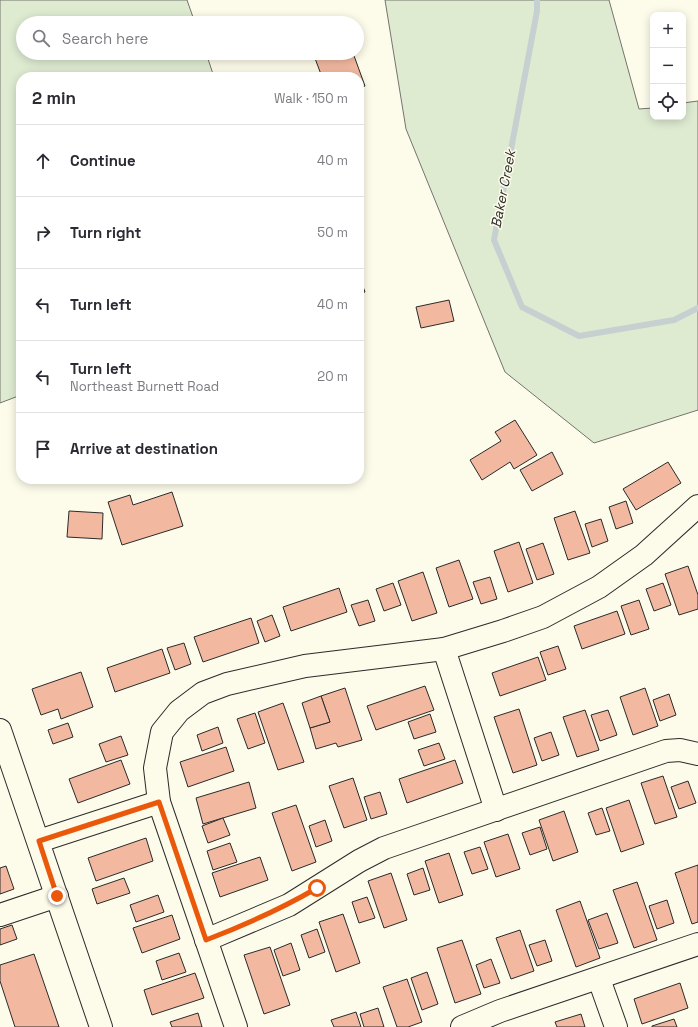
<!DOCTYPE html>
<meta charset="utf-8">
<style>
:root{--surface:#fff;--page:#f2f2f3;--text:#2b2b33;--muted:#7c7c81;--line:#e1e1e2}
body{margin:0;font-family:"Space Grotesk",sans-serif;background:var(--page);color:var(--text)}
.controls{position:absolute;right:12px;top:12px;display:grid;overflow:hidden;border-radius:8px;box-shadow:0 2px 10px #0003}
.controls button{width:36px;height:36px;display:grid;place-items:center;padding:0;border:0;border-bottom:1px solid var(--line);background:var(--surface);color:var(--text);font:20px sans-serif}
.stop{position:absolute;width:12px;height:12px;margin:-9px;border:3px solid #ea580c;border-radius:50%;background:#fff}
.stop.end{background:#ea580c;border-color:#fff;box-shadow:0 1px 4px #0008}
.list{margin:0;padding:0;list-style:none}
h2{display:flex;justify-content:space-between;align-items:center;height:52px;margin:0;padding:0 16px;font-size:17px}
h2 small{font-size:13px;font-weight:400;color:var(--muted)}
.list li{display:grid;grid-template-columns:26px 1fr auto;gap:12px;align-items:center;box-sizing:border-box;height:72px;padding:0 16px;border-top:1px solid var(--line)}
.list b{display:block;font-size:15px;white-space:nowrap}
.list p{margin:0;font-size:13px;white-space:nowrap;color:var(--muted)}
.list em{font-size:13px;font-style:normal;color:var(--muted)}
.icon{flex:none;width:22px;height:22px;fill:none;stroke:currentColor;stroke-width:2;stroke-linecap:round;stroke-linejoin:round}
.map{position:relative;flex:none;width:698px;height:1027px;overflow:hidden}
.search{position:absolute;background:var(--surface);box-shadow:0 2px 10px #0003;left:16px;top:16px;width:348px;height:44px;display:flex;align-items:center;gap:10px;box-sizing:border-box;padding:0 14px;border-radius:22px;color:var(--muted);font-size:15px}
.panel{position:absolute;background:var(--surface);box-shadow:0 2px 10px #0003;left:16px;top:72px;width:348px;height:412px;border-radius:16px}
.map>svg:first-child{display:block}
.green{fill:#deebd1;stroke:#74746e}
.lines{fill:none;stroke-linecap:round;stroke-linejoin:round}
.stream{stroke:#c7d0d0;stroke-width:6}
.building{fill:#f2b8a0;stroke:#2b2b2b}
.minor-casing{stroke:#2b2b2b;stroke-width:24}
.minor{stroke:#fdfbea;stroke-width:22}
.route{stroke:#ea580c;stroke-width:5}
.labels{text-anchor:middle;stroke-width:3;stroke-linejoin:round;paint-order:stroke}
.water-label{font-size:14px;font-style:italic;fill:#2b2b2b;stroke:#fdfbea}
</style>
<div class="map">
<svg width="698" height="1027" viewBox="0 0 698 1027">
<rect width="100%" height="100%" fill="#fdfbea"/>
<g class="green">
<path d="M0,0H187L195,23H23V53H206L214,77H21V395L0,403Z"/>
<path d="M385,0H609L639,109L653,108V117H683V103L698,101V410L594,443L505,372L406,129Z"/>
</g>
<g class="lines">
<path class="stream" d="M537,0V11L494,240L522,307L579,336L674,320L698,308"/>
</g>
<g class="building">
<path d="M313,53H353L365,86L359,88V77H322Z"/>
<path d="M359,276L365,292L359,294Z"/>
<path d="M449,300L454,321L421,328L416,307Z"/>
<path d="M515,420L537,455L514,469L510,462L482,480L470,460L501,441L495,432Z"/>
<path d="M552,452L563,474L532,491L520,470Z"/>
<path d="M668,462L681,483L636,510L623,489Z"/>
<path d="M172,492L183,526L122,545L108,502L130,495L133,505Z"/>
<path d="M626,501L633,523L616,529L609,507Z"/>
<path d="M69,511L103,513L102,539L67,537Z"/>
<path d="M575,511L590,553L568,560L554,518Z"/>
<path d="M601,519L608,541L592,547L585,524Z"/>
<path d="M519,542L533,583L508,592L494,551Z"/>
<path d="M543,543L554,574L537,580L526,549Z"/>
<path d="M459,560L473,599L449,607L436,568Z"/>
<path d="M688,566L698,595V609L679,615L665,574Z"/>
<path d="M423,572L437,613L412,621L398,581Z"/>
<path d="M490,577L497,599L481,604L473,582Z"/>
<path d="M393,583L401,605L384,611L376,589Z"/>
<path d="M663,583L671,605L654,611L646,589Z"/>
<path d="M339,588L347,612L291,631L283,607Z"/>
<path d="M368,600L375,621L359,626L351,605Z"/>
<path d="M639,600L649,629L631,635L621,606Z"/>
<path d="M617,611L625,634L582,649L574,626Z"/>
<path d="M272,615L280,636L265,642L257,621Z"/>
<path d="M251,618L259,643L203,662L194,637Z"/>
<path d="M184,643L191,664L175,670L167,648Z"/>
<path d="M558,646L566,669L548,675L540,652Z"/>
<path d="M162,649L170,673L115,692L107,668Z"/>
<path d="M538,657L546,680L500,696L492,673Z"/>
<path d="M81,672L93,707L61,719L58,709L41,715L32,689Z"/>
<path d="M425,686L434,710L376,730L367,706Z"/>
<path d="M345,688L362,740L338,747L336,743L316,749L310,728L330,722L321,696Z"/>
<path d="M645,688L658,726L633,735L620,697Z"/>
<path d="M669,694L676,715L660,721L653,700Z"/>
<path d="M321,696L330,722L310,728L302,703Z"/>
<path d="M283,703L304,762L278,770L258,712Z"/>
<path d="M519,709L537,765L513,773L494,717Z"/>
<path d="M585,710L599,750L577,757L563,717Z"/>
<path d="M608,710L617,735L600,741L591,715Z"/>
<path d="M255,713L265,743L248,749L237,719Z"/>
<path d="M430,714L436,732L414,739L408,722Z"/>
<path d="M68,723L73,737L53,744L48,730Z"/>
<path d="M218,727L223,743L202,751L197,735Z"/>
<path d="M551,732L559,755L542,761L534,738Z"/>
<path d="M121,736L128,755L106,762L99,744Z"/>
<path d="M439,743L445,759L424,766L418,750Z"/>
<path d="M226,747L234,771L188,787L180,762Z"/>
<path d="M121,760L130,784L78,803L69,779Z"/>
<path d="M455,760L463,783L407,803L399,779Z"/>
<path d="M663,776L677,817L655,824L641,783Z"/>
<path d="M353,778L367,820L344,828L329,786Z"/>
<path d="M688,781L696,803L679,809L671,787Z"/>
<path d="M249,782L256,808L203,824L196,798Z"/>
<path d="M380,792L387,814L371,819L364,797Z"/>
<path d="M629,800L644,844L621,852L606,808Z"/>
<path d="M296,805L316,862L292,871L272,813Z"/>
<path d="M602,808L610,831L596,835L588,813Z"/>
<path d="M564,811L578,852L553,861L539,820Z"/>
<path d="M223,818L230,835L208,843L202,826Z"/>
<path d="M325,820L332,841L316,847L309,826Z"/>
<path d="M540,827L547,849L530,855L522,833Z"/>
<path d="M508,834L520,869L496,877L484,842Z"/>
<path d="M146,838L153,861L96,881L88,858Z"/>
<path d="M230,843L237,862L213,870L207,851Z"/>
<path d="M480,847L488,869L472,874L464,852Z"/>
<path d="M449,853L463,895L439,903L425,861Z"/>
<path d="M260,857L268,880L220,897L212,873Z"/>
<path d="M698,865V922L692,924L675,873Z"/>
<path d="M6,866L14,889L0,894V868Z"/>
<path d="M423,868L430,890L414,895L407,874Z"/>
<path d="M391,873L407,920L384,928L368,881Z"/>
<path d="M124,878L130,893L97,904L92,889Z"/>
<path d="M637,882L657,940L634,948L613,890Z"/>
<path d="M158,895L164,912L136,922L130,905Z"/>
<path d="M367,897L375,918L359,923L352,902Z"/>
<path d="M667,900L674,923L657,929L649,906Z"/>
<path d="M580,901L600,958L576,967L556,910Z"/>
<path d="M607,913L618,943L599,949L588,920Z"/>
<path d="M343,914L360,963L336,972L319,922Z"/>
<path d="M172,915L180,939L142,953L133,928Z"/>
<path d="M12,925L17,939L0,945V929Z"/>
<path d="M317,929L325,952L309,958L301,935Z"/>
<path d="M520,930L534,971L511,979L496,938Z"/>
<path d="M462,940L481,994L455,1003L437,948Z"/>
<path d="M545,940L552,961L537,966L529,945Z"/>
<path d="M291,943L300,970L283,976L274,950Z"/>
<path d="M270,947L290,1005L264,1014L244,955Z"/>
<path d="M179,953L186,972L162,980L156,961Z"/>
<path d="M34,954L59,1027H15L0,981V965Z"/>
<path d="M491,959L500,983L484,988L476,965Z"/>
<path d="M427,972L438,1004L422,1010L411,978Z"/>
<path d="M195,973L204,998L152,1015L144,990Z"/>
<path d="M407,979L422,1022L408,1027H397L383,987Z"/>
<path d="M680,983L688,1008L642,1024L634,999Z"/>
<path d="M378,1008L384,1027H364L360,1014Z"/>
<path d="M356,1012L361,1027H334L331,1020Z"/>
<path d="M198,1013L202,1027H172L170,1022Z"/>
<path d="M581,1014L585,1027H557L555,1022Z"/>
<path d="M674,1019L677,1027H652V1026Z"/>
</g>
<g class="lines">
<g class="minor-casing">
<g id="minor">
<path d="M444,649L496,810"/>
<path d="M0,730L101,1027"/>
<path d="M39,841L159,802"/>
<path d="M0,915L57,896"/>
<path d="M206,940L289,905L359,861L384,848L666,751L680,750L698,754"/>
<path d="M599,979L616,1027"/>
<path d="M236,1027L159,802L155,768L162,732L179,711L203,693L227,684L305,666L444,649L503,631L543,617L599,587L644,555L698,506"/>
<path d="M462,1027L500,1011L698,944"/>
</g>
</g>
<use href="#minor" class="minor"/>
</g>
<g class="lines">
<path class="route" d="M57,896L39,841L159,802L206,940C245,925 281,909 317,888"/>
</g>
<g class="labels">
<g class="water-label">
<text transform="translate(503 189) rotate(-79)" y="5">Baker Creek</text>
</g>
</g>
</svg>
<div class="controls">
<button>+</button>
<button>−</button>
<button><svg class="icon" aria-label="locate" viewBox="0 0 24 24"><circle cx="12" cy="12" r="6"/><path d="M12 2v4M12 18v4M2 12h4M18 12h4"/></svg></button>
</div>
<div class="stop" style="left:317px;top:888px"></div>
<div class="stop end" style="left:57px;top:896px"></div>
<div class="search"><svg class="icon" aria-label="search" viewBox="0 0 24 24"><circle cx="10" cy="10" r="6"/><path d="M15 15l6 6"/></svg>Search here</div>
<section class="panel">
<h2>2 min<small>Walk · 150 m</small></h2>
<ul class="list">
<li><svg class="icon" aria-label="ahead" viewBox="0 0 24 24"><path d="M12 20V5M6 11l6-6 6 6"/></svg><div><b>Continue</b></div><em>40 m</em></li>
<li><svg class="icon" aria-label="right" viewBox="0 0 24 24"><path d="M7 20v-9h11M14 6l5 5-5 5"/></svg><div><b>Turn right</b></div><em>50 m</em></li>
<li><svg class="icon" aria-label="left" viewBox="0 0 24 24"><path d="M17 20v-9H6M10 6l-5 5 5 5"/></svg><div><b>Turn left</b></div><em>40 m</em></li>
<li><svg class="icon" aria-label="left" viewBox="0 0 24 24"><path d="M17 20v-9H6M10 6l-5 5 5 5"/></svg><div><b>Turn left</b><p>Northeast Burnett Road</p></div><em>20 m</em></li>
<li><svg class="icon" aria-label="arrive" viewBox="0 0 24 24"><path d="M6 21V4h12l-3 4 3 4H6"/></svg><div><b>Arrive at destination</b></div></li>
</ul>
</section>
</div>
